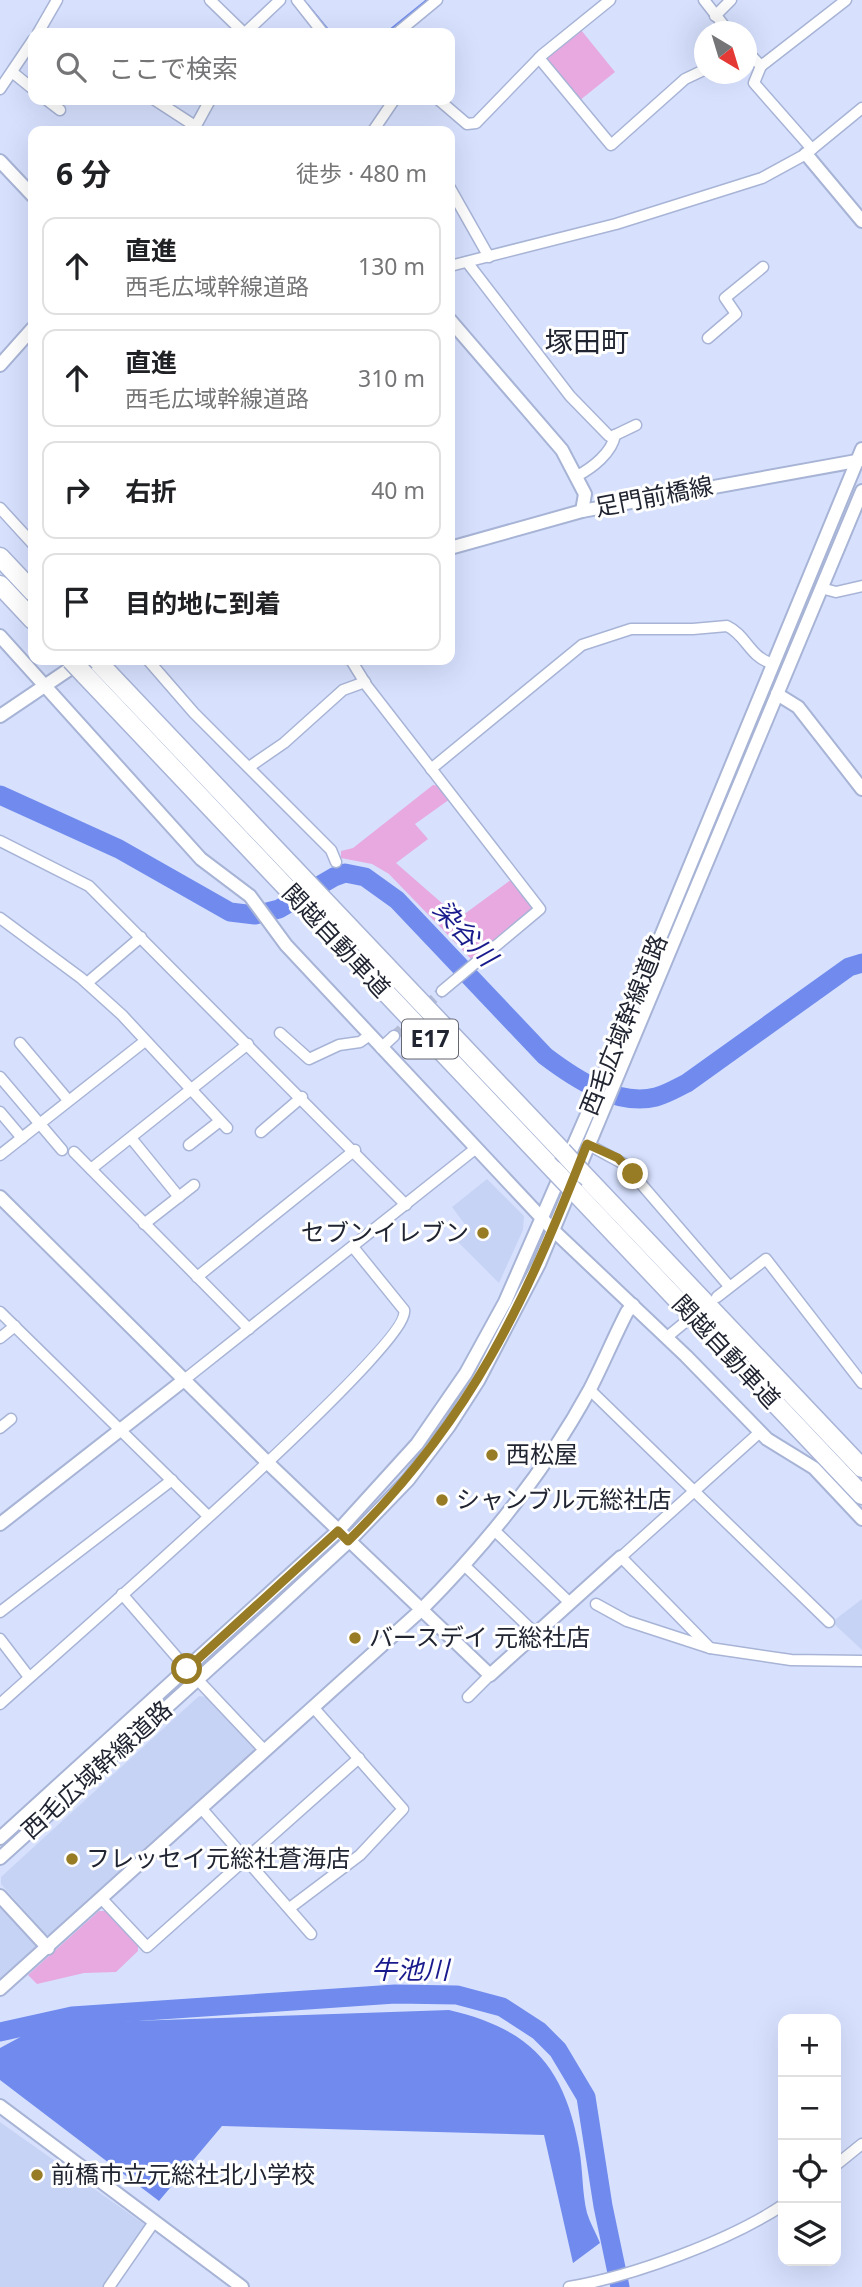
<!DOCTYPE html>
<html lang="ja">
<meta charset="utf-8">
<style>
:root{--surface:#fff;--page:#f6f6f6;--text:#202124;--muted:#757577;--line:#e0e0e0}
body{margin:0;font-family:"Noto Sans","Noto Sans JP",sans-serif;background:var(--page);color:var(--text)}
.controls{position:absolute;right:21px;bottom:21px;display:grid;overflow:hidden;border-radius:14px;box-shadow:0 7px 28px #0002}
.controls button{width:63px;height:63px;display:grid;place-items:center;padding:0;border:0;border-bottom:2px solid var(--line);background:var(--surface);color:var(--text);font:35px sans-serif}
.compass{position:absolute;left:694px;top:21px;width:63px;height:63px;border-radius:50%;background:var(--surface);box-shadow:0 7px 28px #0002;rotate:142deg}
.stop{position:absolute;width:21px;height:21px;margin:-16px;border:5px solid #987c25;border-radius:50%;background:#fff}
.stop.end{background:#987c25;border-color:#fff;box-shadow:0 2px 7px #0008}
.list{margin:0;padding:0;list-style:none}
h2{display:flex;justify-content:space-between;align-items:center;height:91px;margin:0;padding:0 28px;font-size:30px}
h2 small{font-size:23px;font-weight:400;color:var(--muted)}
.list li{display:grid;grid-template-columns:46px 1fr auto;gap:21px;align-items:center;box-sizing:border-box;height:98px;margin:0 14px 14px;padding:0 14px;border:2px solid var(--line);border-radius:14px}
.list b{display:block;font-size:26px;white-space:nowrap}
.list p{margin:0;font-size:23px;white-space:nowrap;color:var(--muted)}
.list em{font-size:23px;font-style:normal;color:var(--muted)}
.icon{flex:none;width:38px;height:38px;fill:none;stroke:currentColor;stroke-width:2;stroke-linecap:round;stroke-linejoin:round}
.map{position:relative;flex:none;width:862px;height:2287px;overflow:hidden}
.search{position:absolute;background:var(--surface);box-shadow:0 7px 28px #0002;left:28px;top:28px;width:427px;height:77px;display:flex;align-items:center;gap:18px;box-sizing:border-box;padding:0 24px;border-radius:14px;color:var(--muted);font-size:26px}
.panel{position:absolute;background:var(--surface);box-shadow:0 7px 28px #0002;left:28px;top:126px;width:427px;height:539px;border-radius:14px}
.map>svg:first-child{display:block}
.built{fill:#c7d3f4}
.green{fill:#e7a9e0}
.water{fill:#708bed}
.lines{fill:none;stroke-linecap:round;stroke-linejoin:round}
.stream{stroke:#708bed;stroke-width:3.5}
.river{stroke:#708bed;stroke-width:19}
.street-tunnel{stroke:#b3bbd5;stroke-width:10;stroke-dasharray:10 5;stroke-linecap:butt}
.street-casing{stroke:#a8b4d6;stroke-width:13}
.secondary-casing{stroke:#a8b4d6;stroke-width:16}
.highway-casing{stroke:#a8b4d6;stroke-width:21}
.street{stroke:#fff;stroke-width:10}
.secondary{stroke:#fff;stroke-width:12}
.highway{stroke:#fff;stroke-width:18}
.highway-bridge-casing{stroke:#a8b4d6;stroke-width:21;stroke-linecap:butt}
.highway-bridge{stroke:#fff;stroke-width:18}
.route{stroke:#987c25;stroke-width:9}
.poi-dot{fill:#987c25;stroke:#fff;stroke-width:2.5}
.labels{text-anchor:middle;stroke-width:6;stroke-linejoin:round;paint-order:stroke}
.shield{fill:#fff;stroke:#646670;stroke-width:2}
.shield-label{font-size:23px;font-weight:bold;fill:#212532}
.street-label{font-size:24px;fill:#212532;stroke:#fff}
.poi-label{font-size:24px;fill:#212532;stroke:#fff;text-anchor:start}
.water-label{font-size:26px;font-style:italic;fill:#191b8d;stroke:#fff}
.quarter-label{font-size:28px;fill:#212532;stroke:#fff}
</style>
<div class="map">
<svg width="862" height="2287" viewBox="0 0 862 2287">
<rect width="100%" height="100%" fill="#d7e1fe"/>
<g class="built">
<path d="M487,1179L524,1216L523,1230L499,1283L456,1240L469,1230L452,1207Z"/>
<path d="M862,1599V1650L832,1622Z"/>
<path d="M199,1696L207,1697L254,1748L253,1754L54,1936L46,1934L1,1884V1877Z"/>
<path d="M0,1904L36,1944V1950L0,1981Z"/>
<path d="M0,2122L148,2227L105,2287H0Z"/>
</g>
<g class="green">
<path d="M581,30L615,72L579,101L546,62L547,57Z"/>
<path d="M433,785L440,786L450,799L415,824L428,839L396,863L459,918L512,879L532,905L531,912L472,960L389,874L372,864L341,858V851L353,848Z"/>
<path d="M99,1911H105L138,1945V1951L116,1972L84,1973L37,1984L28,1975Z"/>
</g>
<path class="water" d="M449,2010C530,2029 564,2065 579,2148C583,2169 582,2193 587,2213C590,2223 596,2233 600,2243L573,2263L544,2135L222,2126L159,2201L0,2080V2048L26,2034L75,2023Z"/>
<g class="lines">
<g class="stream">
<path d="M307,5L330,33"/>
<path d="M387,33L428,0"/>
</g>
<g class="river">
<path d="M0,795L119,849L230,912L255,915L279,909L334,877L345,873L365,877L397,900L545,1056C574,1078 617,1107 656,1097C667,1094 677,1088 687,1083L849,967L862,963"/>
<path d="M0,2032L72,2016L395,1994L457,1995L502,2007L539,2031L558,2050L586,2097L603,2206L620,2287"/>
</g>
<path class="street-tunnel" d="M394,1036L442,991"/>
<g class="street-casing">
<g id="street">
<path d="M210,0L244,33"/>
<path d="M297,0L323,33"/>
<path d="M704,0L729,32"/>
<path d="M715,16L731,0"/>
<path d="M38,33L57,0"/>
<path d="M245,33L280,0"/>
<path d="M397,33L437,0"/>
<path d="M746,50L761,66L754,83L812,149"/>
<path d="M539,58L611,145L685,79L704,70"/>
<path d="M761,66L846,0"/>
<path d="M12,72L33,89"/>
<path d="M0,89L33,40"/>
<path d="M47,100L60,110"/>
<path d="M155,100L195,126"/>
<path d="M439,100L467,124L476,123L542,55L610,0"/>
<path d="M193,131L210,100"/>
<path d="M373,131L394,100"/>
<path d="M450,188L489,257"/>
<path d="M467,262L570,396L608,435L611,437L636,425"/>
<path d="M450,266L616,224L762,178L806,154L862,108"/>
<path d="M708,338L736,314L725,298L763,267"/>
<path d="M577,476C592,468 612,453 615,435"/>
<path d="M0,508L33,544"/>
<path d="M821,588L836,592L862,586"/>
<path d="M148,660L194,713L331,850L336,862"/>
<path d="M351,660L367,686L540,909L442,991"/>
<path d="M249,767L284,743L343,690L365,682"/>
<path d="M431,769L582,645L631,629H693L727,626C746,635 750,657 771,663"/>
<path d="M0,841L89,886L406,1205"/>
<path d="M0,918L81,978L122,1015L227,1128"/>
<path d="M87,983L141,937"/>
<path d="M280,1033L309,1059L339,1045L360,1042L370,1035"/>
<path d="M20,1043L68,1100"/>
<path d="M381,1048L394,1036"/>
<path d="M0,1077L62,1150"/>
<path d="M0,1112L22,1138"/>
<path d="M261,1132L302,1097"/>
<path d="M131,1138L179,1197"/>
<path d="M587,1144L624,1164L729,1286"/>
<path d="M189,1145L220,1121"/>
<path d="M74,1152L249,1329"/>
<path d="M0,1155L145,1041"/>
<path d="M91,1169L248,1044"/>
<path d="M144,1224L194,1185"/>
<path d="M197,1277L355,1150"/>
<path d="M717,1297L766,1259L862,1383"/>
<path d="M0,1312L208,1516"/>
<path d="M667,1337L684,1323"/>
<path d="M0,1338L15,1326"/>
<path d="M184,1380L475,1149"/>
<path d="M590,1390L829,1622"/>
<path d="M0,1428L11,1419"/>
<path d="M760,1432L621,1557L710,1648L791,1660L862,1661"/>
<path d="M494,1530L570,1603"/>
<path d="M464,1565L536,1634"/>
<path d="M122,1594L187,1669"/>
<path d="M596,1604L627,1621L710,1648"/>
<path d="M0,1612L172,1480"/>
<path d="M0,1639L29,1677"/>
<path d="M197,1679L265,1751"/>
<path d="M468,1697L490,1675"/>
<path d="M0,1704C48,1660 414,1344 404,1310L353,1247"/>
<path d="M202,1809L311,1934"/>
<path d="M102,1899L147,1947L359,1758"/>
<path d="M291,1907L360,1855L403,1809L313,1707"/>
<path d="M836,2165L862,2144"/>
<path d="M109,2287L154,2222"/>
<path d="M569,2287C633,2276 729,2241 783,2205"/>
</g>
</g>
<g class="secondary-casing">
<g id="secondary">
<path d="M806,154L862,221"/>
<path d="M0,161L33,196"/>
<path d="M450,320L562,450L585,494L582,511"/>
<path d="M0,365L33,328"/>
<path d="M450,548L582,511L862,460"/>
<path d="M0,636L201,859L250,896L286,945L553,1230L686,1356L767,1439L814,1468L862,1519"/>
<path d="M777,694L798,707L862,789"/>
<path d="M0,716L83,660"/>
<path d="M0,1197L268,1463L490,1675L621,1557"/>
<path d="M0,1524L184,1380"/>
<path d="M0,1838L338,1531L417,1444L466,1373L505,1302L592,1103L862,449"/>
<path d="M0,1858L271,1613L349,1541L408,1480L449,1426L478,1381L539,1264L862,491"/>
<path d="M0,1896L48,1948"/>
<path d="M0,1989L420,1611C486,1545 545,1472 590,1389C603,1364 614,1337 627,1312L633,1305"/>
<path d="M0,2106L242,2287"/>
</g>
</g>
<g class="highway-casing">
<g id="highway">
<path d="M0,557L33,592"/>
<path d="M0,585L33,620"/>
<path d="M96,660L562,1151"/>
<path d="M85,675L554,1170"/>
<path d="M583,1174L862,1468"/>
<path d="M575,1192L862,1495"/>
</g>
</g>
<use href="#street" class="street"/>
<use href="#secondary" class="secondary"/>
<use href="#highway" class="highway"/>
<g class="highway-bridge-casing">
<g id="highway-bridge">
<path d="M71,660L85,675"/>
<path d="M562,1151L583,1174"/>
<path d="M554,1170L575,1192"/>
</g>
</g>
<use href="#highway-bridge" class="highway-bridge"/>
</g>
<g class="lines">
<path class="route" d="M187,1669L338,1531L348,1541C472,1419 525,1303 587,1144L618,1158L633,1174"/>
</g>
<g class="poi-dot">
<circle cx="483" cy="1233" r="7"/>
<circle cx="492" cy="1455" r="7"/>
<circle cx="442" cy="1500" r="7"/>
<circle cx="355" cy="1638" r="7"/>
<circle cx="72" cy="1859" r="7"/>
<circle cx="37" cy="2175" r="7"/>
</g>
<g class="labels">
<rect class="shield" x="402" y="1019.5" width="56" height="39" rx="5"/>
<g class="shield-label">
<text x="430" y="1047">E17</text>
</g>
<g class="street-label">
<text transform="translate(654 497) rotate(-11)" y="8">足門前橋線</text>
<text transform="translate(336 941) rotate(47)" y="8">関越自動車道</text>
<text transform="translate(624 1025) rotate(-68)" y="8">西毛広域幹線道路</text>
<text transform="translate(726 1352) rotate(47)" y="8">関越自動車道</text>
<text transform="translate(97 1770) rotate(-42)" y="8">西毛広域幹線道路</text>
</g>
<g class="poi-label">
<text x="469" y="1241" text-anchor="end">セブンイレブン</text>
<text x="506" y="1463">西松屋</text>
<text x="456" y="1508">シャンブル元総社店</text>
<text x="369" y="1646">バースデイ 元総社店</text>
<text x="86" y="1867">フレッセイ元総社蒼海店</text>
<text x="51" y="2183">前橋市立元総社北小学校</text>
</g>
<g class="water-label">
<text transform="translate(465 933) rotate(47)" y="9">染谷川</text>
<text x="410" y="1979">牛池川</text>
</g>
<g class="quarter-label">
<text x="587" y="352">塚田町</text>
</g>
</g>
</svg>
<div class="controls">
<button>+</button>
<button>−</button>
<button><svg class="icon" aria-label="locate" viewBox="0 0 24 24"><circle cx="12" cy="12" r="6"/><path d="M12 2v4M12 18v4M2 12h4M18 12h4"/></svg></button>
<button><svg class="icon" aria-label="layers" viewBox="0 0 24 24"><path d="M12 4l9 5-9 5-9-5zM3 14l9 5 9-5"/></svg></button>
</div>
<svg class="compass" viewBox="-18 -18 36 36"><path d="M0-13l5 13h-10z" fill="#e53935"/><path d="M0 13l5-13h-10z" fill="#757577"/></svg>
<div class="stop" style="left:187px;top:1669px"></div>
<div class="stop end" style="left:633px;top:1174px"></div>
<div class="search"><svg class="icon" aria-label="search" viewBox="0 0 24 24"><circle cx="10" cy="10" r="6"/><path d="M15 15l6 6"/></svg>ここで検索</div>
<section class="panel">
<h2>6 分<small>徒歩 · 480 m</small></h2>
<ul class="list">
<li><svg class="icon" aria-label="ahead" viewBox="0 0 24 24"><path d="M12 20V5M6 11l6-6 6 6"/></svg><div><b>直進</b><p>西毛広域幹線道路</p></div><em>130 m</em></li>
<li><svg class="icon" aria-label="ahead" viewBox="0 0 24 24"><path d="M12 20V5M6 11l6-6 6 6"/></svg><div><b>直進</b><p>西毛広域幹線道路</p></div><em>310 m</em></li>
<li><svg class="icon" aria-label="right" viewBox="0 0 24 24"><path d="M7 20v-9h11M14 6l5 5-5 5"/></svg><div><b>右折</b></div><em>40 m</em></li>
<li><svg class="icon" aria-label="arrive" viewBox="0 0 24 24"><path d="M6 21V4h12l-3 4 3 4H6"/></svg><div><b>目的地に到着</b></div></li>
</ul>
</section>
</div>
